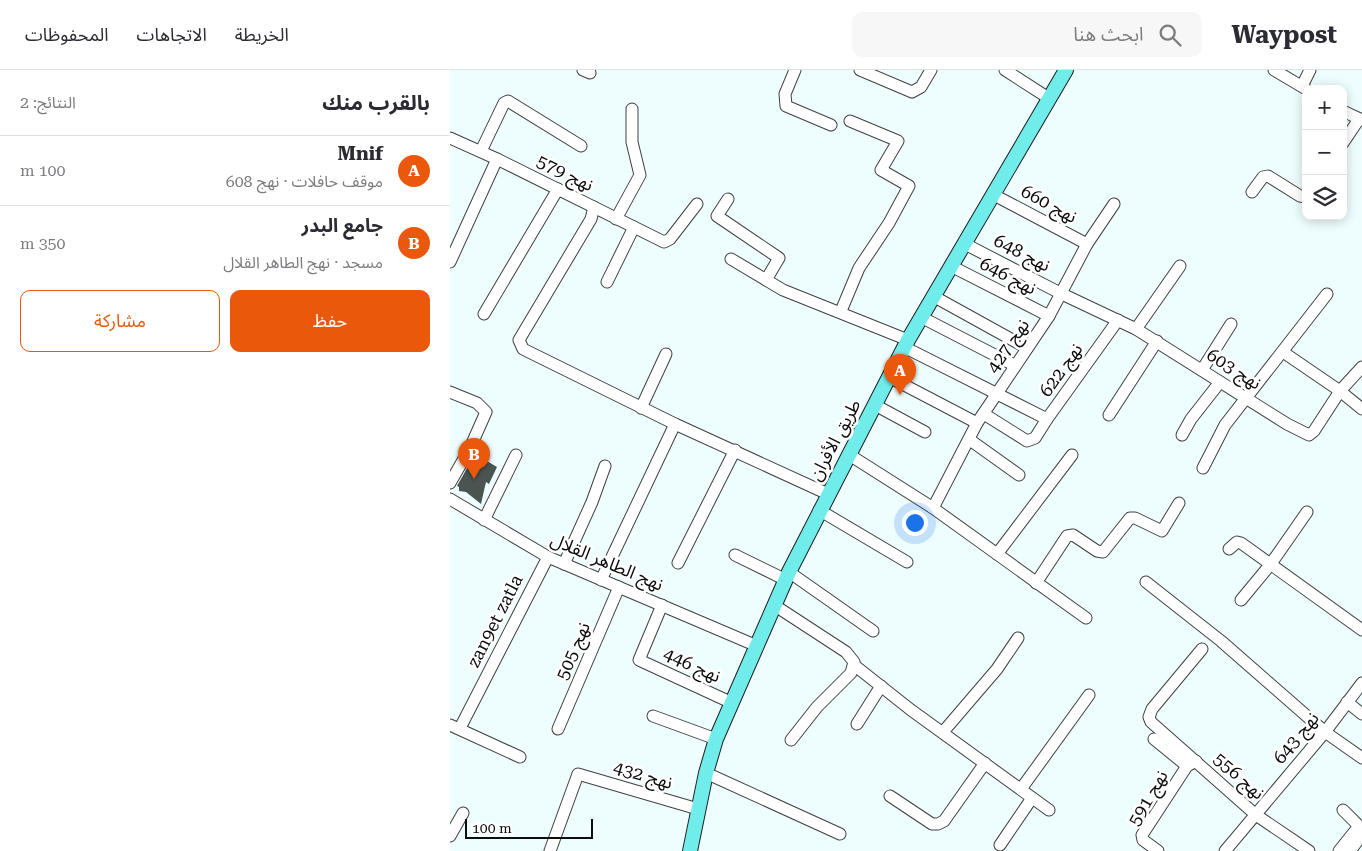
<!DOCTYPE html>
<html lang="ar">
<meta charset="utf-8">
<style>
:root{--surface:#fff;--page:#f7f7f7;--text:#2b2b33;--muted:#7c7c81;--line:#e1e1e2;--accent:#ea580c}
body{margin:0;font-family:"Roboto Serif","Noto Sans Arabic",serif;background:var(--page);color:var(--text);direction:rtl}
.controls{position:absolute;right:15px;top:15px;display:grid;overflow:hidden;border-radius:10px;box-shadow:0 2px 12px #0003}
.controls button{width:45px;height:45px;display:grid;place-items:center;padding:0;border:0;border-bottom:1px solid var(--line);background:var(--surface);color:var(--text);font:25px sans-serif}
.scale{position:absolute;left:15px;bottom:12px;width:128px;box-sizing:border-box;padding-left:5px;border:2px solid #0d0d0d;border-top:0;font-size:14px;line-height:18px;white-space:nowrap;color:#0d0d0d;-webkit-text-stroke:4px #fff;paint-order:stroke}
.you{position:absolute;left:464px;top:452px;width:18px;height:18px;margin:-12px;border:4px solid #fff;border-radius:50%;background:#1a73e8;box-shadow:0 0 0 8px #1a73e833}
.badge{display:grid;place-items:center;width:32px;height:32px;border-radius:50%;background:var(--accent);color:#fff;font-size:16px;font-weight:700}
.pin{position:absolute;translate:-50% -41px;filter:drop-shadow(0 1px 2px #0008)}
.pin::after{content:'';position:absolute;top:26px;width:18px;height:15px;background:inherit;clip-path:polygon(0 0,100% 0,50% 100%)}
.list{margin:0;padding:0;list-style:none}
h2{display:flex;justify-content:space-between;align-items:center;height:65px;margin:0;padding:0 20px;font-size:21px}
h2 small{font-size:16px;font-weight:400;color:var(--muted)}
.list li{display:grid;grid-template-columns:32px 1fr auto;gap:15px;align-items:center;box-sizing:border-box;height:70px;padding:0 20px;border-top:1px solid var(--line)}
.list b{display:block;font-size:19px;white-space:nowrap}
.list p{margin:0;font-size:16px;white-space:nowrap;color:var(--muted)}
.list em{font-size:16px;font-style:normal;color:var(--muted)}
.actions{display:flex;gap:10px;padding:15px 20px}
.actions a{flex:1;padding:11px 0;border:1px solid var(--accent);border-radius:10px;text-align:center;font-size:18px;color:var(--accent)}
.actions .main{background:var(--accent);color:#fff}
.icon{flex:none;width:28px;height:28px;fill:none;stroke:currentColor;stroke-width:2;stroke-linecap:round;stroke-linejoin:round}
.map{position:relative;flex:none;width:912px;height:781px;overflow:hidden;direction:ltr}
header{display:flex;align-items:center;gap:30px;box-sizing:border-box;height:70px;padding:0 25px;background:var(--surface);border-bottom:1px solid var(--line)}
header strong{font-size:24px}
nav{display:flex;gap:28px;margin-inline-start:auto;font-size:18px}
.search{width:350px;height:45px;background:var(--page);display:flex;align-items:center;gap:12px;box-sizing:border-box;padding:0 18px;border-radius:10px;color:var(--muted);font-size:19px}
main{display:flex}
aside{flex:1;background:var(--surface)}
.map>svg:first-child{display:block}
.building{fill:#4a5551}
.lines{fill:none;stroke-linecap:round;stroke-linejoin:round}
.minor-casing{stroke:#404040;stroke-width:13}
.major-casing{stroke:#1e1e1e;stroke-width:16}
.minor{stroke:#fff;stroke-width:11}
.major{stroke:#70ecea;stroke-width:14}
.labels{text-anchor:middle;stroke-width:5;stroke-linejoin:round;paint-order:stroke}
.street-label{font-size:18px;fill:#0d0d0d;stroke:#fff}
</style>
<header>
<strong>Waypost</strong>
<div class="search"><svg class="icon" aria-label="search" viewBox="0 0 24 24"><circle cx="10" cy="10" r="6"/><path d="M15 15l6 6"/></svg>ابحث هنا</div>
<nav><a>الخريطة</a><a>الاتجاهات</a><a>المحفوظات</a></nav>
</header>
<main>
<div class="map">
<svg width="912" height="781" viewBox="0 0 912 781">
<rect width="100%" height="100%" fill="#eefdfd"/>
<path class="building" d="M25,384L47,397L39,414L36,412L31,434L16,422L9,421V417L7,416Z"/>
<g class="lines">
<g class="minor-casing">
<g id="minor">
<path d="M133,0L140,3"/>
<path d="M345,0L335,24L336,36L381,55"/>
<path d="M410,0L462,22L471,17L481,0"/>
<path d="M555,0L600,29"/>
<path d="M824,0L856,19"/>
<path d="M852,16L860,0"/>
<path d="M893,41L912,50"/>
<path d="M0,68L47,89L214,172L220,169L247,134"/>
<path d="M893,73L909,49"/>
<path d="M31,81L54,33L58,31L131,76"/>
<path d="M802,122L813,107L818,106L850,126L856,127"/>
<path d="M544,125L637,174"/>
<path d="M278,129L267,146L329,188L316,210"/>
<path d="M144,137L141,149L69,270L73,279L225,354L378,424"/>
<path d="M166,149L190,105L182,72V39"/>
<path d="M515,174L612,224L686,259L837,354L859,365L864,361L890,321L912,297"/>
<path d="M281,189L333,220L458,270"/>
<path d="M0,192L47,89"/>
<path d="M501,196L599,246"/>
<path d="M157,212L184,157"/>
<path d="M483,226L577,278"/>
<path d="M391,241L409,198L439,153L459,116L431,100L448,71L400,51"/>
<path d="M34,244L108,119"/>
<path d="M471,247L564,295"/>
<path d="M686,259L730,196"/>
<path d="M454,277L597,349L668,250"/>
<path d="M833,282L890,321L912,339"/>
<path d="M752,300L781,254"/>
<path d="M439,307L527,353"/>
<path d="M0,322L27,333L36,342L20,378L0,413"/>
<path d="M425,335L475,362"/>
<path d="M191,338L216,284"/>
<path d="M534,344L577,371L585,368L597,349"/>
<path d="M659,345L707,271"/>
<path d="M732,365L741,349L770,312"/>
<path d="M520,370L569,405"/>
<path d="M398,384L483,438L636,548"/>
<path d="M753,398L775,355L877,224"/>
<path d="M0,429L98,487L307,576"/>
<path d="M483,438L527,353L599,246L637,174L664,134"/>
<path d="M369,440L457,492"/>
<path d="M34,450L66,385"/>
<path d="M779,479L787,472L791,473L912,560"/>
<path d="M547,484L622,385"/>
<path d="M285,485L336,510"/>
<path d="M228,493L285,380"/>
<path d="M114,494L142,432L155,396"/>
<path d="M339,502L423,561"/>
<path d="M151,510L225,354"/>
<path d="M696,512L771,571L875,662L912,688"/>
<path d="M586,513L617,466L623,465L647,481L653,482L680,448H685L712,461L729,433"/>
<path d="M791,530L820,495L857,442"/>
<path d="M212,535L189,590L280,632"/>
<path d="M324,535L396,582L404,592L401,603L367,637L341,670"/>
<path d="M752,579L702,639L699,647L701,652L806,745L859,781"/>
<path d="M404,595L461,640L599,740"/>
<path d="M897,632L912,644"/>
<path d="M203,646L266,669"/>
<path d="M407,654L431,616"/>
<path d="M0,655L70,687"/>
<path d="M10,658L98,487"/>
<path d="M108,659L169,517"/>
<path d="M493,662L547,599L568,568"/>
<path d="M704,669L737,696"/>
<path d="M256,703L390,764"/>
<path d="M571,719L639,625"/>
<path d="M440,726L482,754H488L494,751L535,693"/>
<path d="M0,766L13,743"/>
<path d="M550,775L582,728"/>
<path d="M100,781L128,704L248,739"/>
<path d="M708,781L693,770L692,765L737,696L746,691"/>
<path d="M775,781L875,662L912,613"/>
<path d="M889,781L909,756L893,740"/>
<path d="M900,781L912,765"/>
</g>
</g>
<g class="major-casing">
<path id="major" d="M240,781L256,703L266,669L339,502L458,270L616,0"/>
</g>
<use href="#minor" class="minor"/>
<use href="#major" class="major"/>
</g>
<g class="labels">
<g class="street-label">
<text transform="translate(115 103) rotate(26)" y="6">نهج 579</text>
<text transform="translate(599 134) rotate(28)" y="6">نهج 660</text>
<text transform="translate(572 183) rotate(27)" y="6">نهج 648</text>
<text transform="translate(558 206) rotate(27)" y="6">نهج 646</text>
<text transform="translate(558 276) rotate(-56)" y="6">نهج 427</text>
<text transform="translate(784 299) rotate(32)" y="6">نهج 603</text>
<text transform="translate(611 300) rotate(-55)" y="6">نهج 622</text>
<text transform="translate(385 370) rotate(-62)" y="6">طريق الأفران</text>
<text transform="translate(157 492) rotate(23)" y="6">نهج الطاهر القلال</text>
<text transform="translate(45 551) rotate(-63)" y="6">zan9et zatla</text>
<text transform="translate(123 581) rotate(-67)" y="6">نهج 505</text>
<text transform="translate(242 595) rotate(24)" y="6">نهج 446</text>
<text transform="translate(846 668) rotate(-51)" y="6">نهج 643</text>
<text transform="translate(193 705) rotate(16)" y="6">نهج 432</text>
<text transform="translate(789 706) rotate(41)" y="6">نهج 556</text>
<text transform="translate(698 728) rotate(-60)" y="6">نهج 591</text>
</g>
</g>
</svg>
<div class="controls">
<button>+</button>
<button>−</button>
<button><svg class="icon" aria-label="layers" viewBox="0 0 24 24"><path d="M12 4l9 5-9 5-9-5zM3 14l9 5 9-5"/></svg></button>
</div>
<div class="scale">100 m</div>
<div class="you"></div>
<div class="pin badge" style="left:450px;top:325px">A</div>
<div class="pin badge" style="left:24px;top:409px">B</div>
</div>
<aside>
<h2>بالقرب منك<small>النتائج: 2</small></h2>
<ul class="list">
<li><span class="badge">A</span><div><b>Mnif</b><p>موقف حافلات · نهج 608</p></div><em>100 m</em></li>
<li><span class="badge">B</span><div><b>جامع البدر</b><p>مسجد · نهج الطاهر القلال</p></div><em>350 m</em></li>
</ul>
<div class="actions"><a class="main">حفظ</a><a>مشاركة</a></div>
</aside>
</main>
